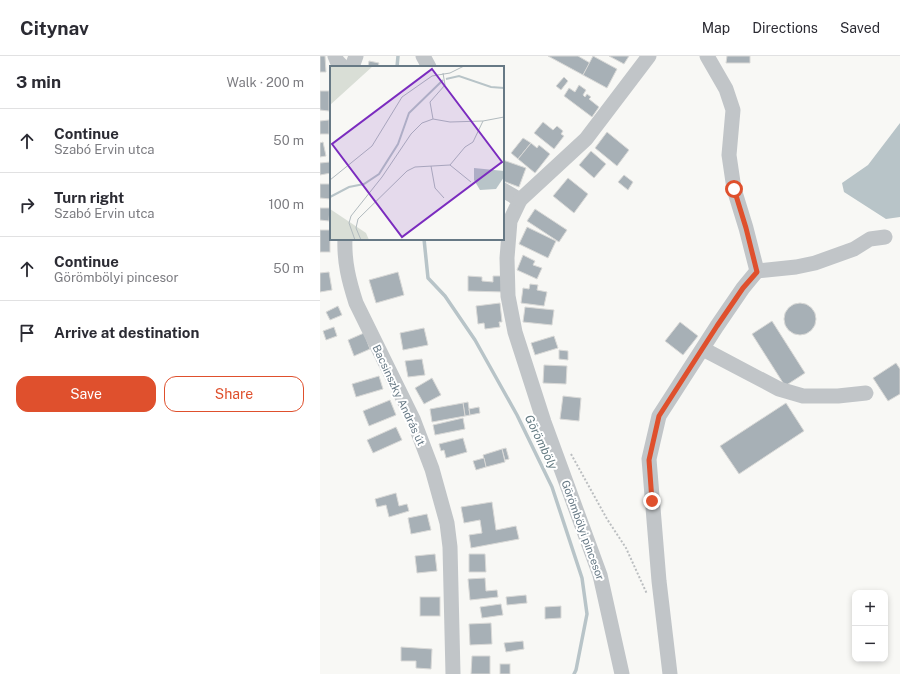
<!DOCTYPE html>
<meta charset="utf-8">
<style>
:root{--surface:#fff;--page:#f2f2f3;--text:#2b2b33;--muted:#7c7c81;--line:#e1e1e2;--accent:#df502d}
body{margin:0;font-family:"Public Sans",sans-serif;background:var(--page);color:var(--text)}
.controls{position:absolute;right:12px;bottom:12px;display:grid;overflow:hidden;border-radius:8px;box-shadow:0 2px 6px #0003}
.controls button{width:36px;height:36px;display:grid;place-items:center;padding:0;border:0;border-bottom:1px solid var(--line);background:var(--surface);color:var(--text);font:20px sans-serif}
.stop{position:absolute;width:12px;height:12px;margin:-9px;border:3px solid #df502d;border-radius:50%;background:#fff}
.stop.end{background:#df502d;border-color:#fff;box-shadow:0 1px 4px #0008}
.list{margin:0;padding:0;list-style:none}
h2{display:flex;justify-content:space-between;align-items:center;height:52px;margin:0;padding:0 16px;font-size:17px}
h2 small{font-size:13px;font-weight:400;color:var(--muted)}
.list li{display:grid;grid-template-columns:26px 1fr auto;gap:12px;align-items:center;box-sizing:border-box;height:64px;padding:0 16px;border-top:1px solid var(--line)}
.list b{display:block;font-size:15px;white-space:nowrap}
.list p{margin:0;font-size:13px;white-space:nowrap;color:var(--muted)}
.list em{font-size:13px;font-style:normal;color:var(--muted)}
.actions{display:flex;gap:8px;padding:12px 16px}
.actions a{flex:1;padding:9px 0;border:1px solid var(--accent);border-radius:12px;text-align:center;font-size:14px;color:var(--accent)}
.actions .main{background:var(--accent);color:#fff}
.icon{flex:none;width:22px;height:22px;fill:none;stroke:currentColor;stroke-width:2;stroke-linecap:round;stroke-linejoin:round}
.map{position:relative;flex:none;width:580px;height:618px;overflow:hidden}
header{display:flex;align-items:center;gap:24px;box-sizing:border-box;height:56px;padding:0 20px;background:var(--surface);border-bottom:1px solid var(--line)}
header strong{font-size:19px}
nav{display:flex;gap:22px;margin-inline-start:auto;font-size:14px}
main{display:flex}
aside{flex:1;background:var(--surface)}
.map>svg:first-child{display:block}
.water{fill:#b8c4c8}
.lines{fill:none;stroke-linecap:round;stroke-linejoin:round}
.stream{stroke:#b8c4c8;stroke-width:3.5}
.building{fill:#a7b0b6;stroke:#d9d9d7}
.path{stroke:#bbbec0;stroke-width:2;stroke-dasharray:2 2;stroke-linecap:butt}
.minor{stroke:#c1c5c8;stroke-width:15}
.route{stroke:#df502d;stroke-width:5}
.labels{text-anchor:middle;stroke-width:4;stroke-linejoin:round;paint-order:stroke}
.street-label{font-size:11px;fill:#677985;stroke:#fff}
.water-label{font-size:12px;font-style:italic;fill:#637a81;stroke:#fff}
.inset-river{fill:none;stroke:#b8c4c8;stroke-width:2}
.inset-road{fill:none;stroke:#b1babe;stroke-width:1}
.view{fill:#7b2cbf;fill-opacity:0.15;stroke:#7b2cbf;stroke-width:2}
.inset-edge{fill:none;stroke:#677985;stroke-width:2}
</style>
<header>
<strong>Citynav</strong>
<nav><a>Map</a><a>Directions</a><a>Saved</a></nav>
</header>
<main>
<aside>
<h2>3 min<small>Walk · 200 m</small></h2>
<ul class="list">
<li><svg class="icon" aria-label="ahead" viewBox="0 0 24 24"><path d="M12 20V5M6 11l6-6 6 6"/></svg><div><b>Continue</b><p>Szabó Ervin utca</p></div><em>50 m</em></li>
<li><svg class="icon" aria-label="right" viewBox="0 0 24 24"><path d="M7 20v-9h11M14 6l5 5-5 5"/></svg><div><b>Turn right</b><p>Szabó Ervin utca</p></div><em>100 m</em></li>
<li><svg class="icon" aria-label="ahead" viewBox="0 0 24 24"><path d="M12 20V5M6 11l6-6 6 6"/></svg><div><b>Continue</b><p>Görömbölyi pincesor</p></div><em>50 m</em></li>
<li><svg class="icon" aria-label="arrive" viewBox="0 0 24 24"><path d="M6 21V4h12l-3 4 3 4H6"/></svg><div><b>Arrive at destination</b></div></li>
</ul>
<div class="actions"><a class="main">Save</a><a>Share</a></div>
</aside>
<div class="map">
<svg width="580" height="618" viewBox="0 0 580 618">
<rect width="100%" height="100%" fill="#f8f8f5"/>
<path class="water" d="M580,67V161L566,163L524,136L522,127L548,109Z"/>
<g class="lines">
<g class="stream">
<path d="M77,11L78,0"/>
<path d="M104,183L108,222L125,240L155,284L197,359L232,431L262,522L267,558L256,614L254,618"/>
</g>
</g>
<g class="building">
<path d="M0,0H5L6,16H0Z"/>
<path d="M228,0H258L270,7L263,19Z"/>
<path d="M273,0L297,13L287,32L263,19Z"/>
<path d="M289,0H309L304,8Z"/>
<path d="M407,0H430V7H406Z"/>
<path d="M49,5L59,7L58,11H48Z"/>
<path d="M244,21L248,25L241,34L236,30Z"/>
<path d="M259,29L266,34L263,39L265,41L267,38L271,41L269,43L279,51L272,61L244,40L249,32L255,36Z"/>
<path d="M0,35H9V55L0,54Z"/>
<path d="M9,64V78H0V65Z"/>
<path d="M223,66L233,74L237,70L243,75L241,78L244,80L234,93L214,77Z"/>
<path d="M287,76L309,94L297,110L275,92Z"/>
<path d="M203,82L211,87L198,103L191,97Z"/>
<path d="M3,86L6,100L0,101V87Z"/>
<path d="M211,87L217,92L219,89L230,98L215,117L198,103Z"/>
<path d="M271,95L286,108L274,122L259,109Z"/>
<path d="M183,104L206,112L199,131L183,125Z"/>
<path d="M10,106L11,117L0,119V107Z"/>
<path d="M304,119L313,126L308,134L298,126Z"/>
<path d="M248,122L268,138L254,157L233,140Z"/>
<path d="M0,128H11V143L0,142Z"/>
<path d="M0,152H10L9,165L0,164Z"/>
<path d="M215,153L247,174L239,186L207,165Z"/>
<path d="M207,171L236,185L228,202L199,188Z"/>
<rect x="0" y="174" width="10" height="22"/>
<path d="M203,199L215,205L213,209L222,212L217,223L197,214Z"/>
<path d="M9,216L12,234L0,236V217Z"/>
<path d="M78,216L84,239L56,247L49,224Z"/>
<path d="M148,220L162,221V225L173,226V220H184V236L148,235Z"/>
<path d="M210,228L218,229L217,234L227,236L224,250L201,247L203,232L209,233Z"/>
<path d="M180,247L182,266H179L180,271L165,273L164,267L158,268L156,250Z"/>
<circle cx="480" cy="263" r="16"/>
<path d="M18,250L22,259L10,264L6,256Z"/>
<path d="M205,251L234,254L232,269L203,266Z"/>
<path d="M452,265L485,317L465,330L432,278Z"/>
<path d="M360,266L378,280L363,299L345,285Z"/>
<path d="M14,271L17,280L6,284L3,275Z"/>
<path d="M104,272L108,289L83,294L80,277Z"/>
<path d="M44,277L50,293L34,300L28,284Z"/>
<path d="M234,280L238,292L215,299L211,287Z"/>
<path d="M239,294L248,295V304L239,303Z"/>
<path d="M102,303L105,319L88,321L85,305Z"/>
<path d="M576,307L580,313V338L568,345L553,322Z"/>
<path d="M224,309L247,310L246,328L223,327Z"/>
<path d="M59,320L63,333L36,341L32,328Z"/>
<path d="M112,322L121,339L104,348L95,332Z"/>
<path d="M243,340L261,342L259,365L240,363Z"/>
<path d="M70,344L76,359L49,370L43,355Z"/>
<path d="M148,346L150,359L145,360L143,347Z"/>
<path d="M143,347L145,360L112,366L110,353Z"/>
<path d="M466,347L484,375L419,418L400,390Z"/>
<path d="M159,351L160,357L150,359L149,353Z"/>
<path d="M143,362L145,373L115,379L113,369Z"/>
<path d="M76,371L82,384L53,397L47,384Z"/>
<path d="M143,382L147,396L126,402L124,394L121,395L119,388Z"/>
<path d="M186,392L189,403L185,404L182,393Z"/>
<path d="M182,393L185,406L166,411L163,399Z"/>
<path d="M164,402L166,411L156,414L153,405Z"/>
<path d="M76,437L79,450L87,448L89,455L69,461L66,449L57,451L55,443Z"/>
<path d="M172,446L176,474L196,470L199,483L151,492L149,479L162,477L160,464L144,467L141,451Z"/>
<path d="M107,458L111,474L91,478L88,462Z"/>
<path d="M115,498L117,515L97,517L95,500Z"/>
<path d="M149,498H165L166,516H149Z"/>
<path d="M165,522L166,535L177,534L178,541L150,544L148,523Z"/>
<path d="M206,539L207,547L187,549L186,541Z"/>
<rect x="100" y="541" width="20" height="19"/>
<path d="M181,548L183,559L162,562L160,551Z"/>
<path d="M241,550V562L225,563V551Z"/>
<path d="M171,567L172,588L150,589L149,568Z"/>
<path d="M203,585L204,593L186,596L184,587Z"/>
<path d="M81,591L112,593L111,613L96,612V605H81Z"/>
<path d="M152,600H170V618H151Z"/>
<rect x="180" y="608" width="10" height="10"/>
</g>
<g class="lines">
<path class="path" d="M251,398L287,463L306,492L327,538"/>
<g class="minor">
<path d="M15,0L17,5L23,11"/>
<path d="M103,0L109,11"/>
<path d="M32,11L36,0"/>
<path d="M183,134L200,144L190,165L187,202L188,240L195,276L224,366L280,519L302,618"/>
<path d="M200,144L266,83L329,0"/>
<path d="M25,183C24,206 29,225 36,247L93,363L112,413L127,467L130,491L133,618"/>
<path d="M437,215L476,211L495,207L534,193L550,183L565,181"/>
<path d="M383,293L459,333L483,340H518L546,337"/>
<path d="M350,618L339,525L329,403L339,360L397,270L423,232L437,215L426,172L414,133L409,99L413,54L406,33L387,0"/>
</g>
</g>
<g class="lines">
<path class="route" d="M332,445L329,404L339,360L397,270L423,232L437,216L426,172L414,133"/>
</g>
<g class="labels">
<g class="street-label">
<text transform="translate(79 339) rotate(65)" y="4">Bacsinszky András út</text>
<text transform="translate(263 474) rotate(70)" y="4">Görömbölyi pincesor</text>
</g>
<g class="water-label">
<text transform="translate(221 386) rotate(64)" y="4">Görömböly</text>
</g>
</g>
<g transform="translate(10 10)">
<rect width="174" height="174" fill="#f8f8f5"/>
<path d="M0,0H43L0,39ZM0,143L36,167L39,174H0Z" fill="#d9ded6"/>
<path d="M144,102L174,105V111L166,123L150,124L144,114Z" fill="#b8c4c8"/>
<path class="inset-river" d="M116,13L129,10L161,21L174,22M0,131L19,121L34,118L49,108L68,78L79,47L113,14"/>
<path class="inset-road" d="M103,53L120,56L153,55M120,99L141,116M101,100L105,122L114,132M0,114L42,80L72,31L102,10L120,7L134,0M25,174L19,157L21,150L52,111L81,68L92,57L103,53L100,36L115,19L113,7M31,174L26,162L28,153L77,105L85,101L120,99L135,81L143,76L153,55L174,51"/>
<path class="view" d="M102,3L172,96L72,171L2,78Z"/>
<rect width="174" height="174" class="inset-edge"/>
</g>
</svg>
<div class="controls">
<button>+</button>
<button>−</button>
</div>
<div class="stop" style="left:414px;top:133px"></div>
<div class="stop end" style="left:332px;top:445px"></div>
</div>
</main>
